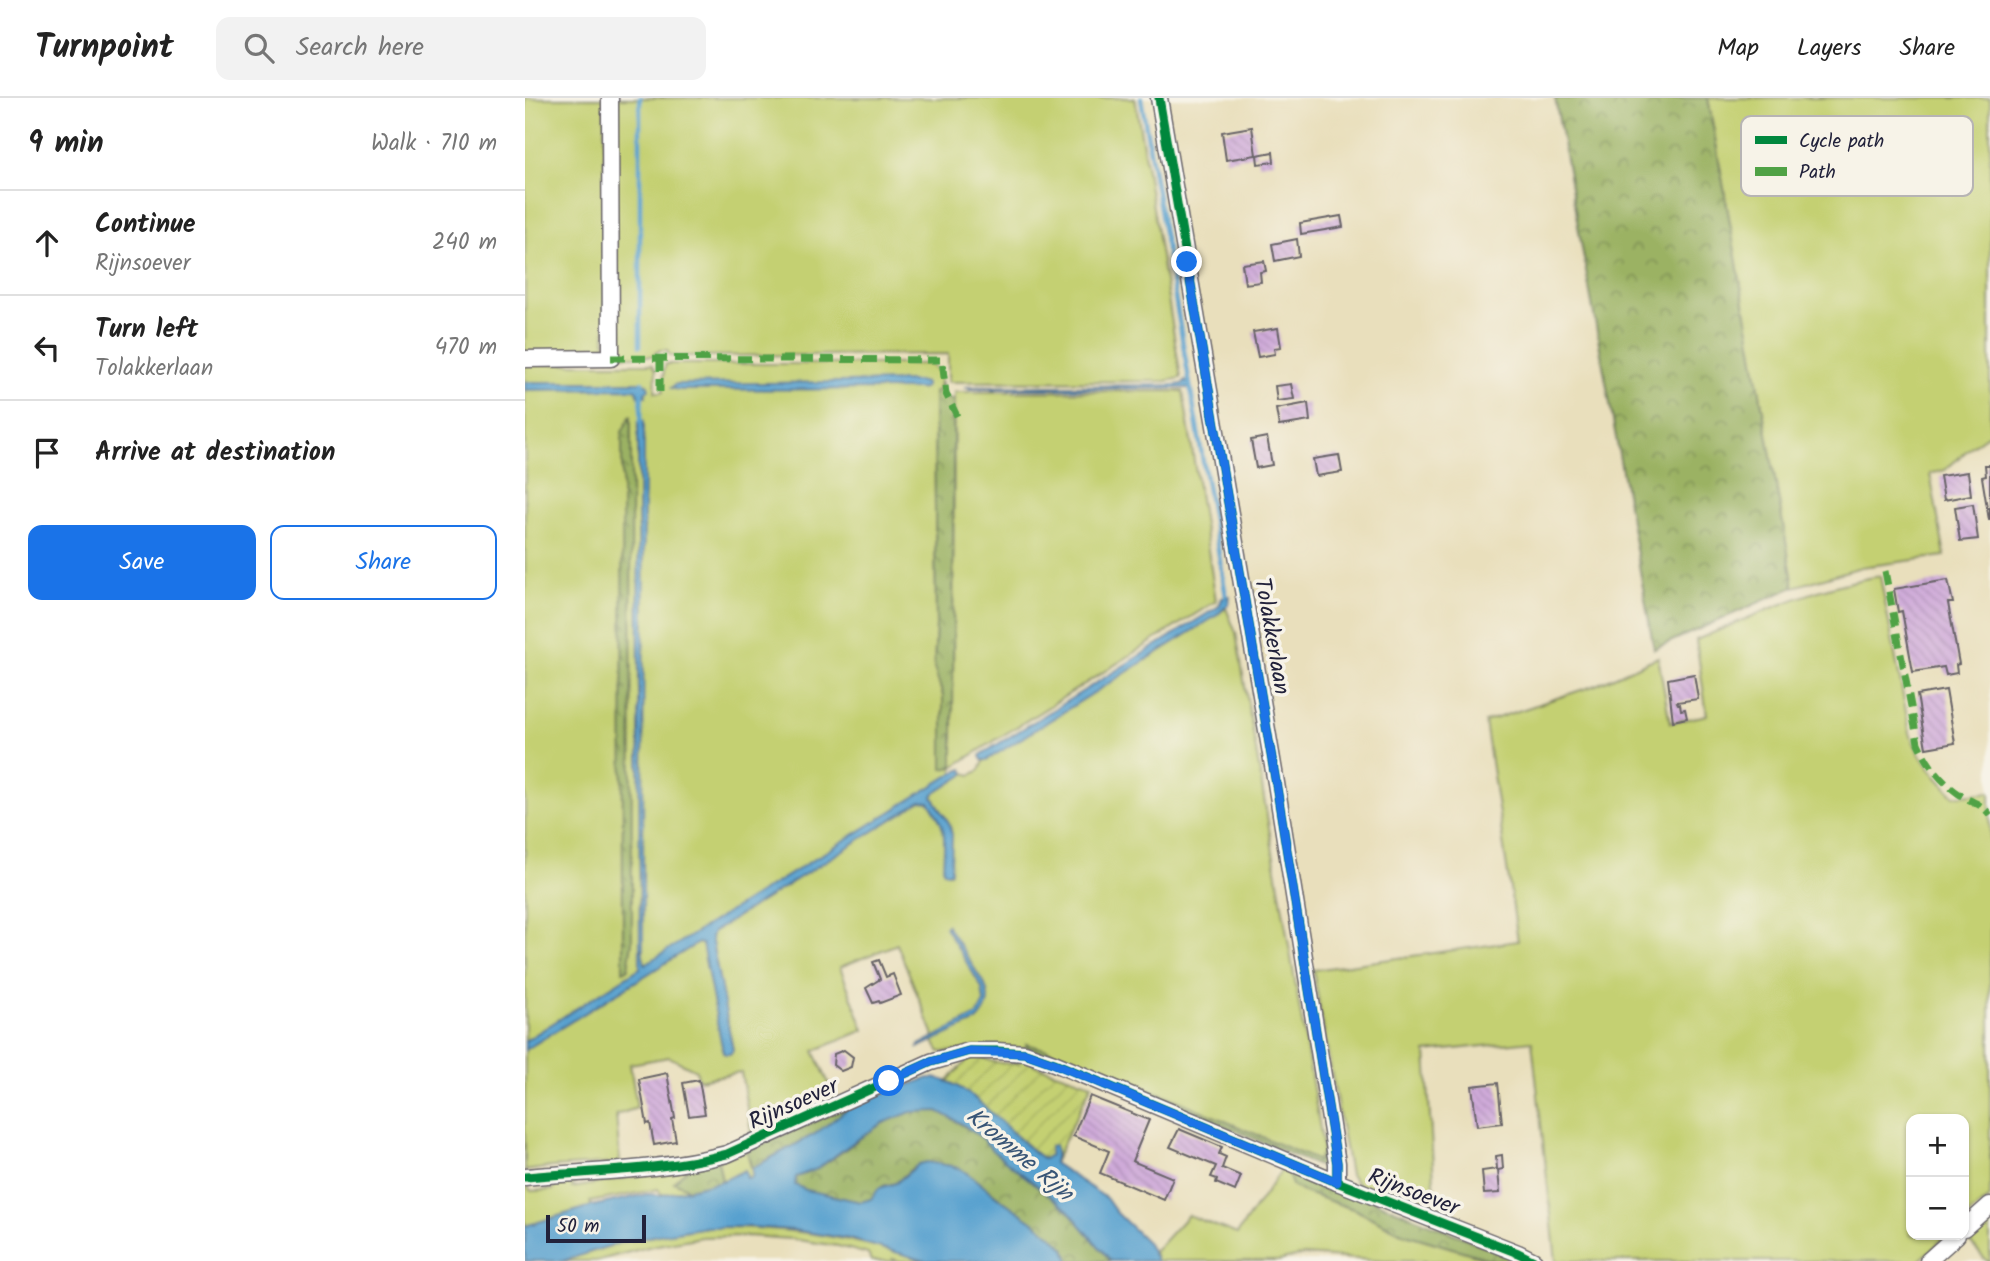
<!DOCTYPE html>
<meta charset="utf-8">
<style>
:root{--surface:#fff;--page:#f2f2f2;--text:#222;--muted:#767676;--line:#e0e0e0;--accent:#1a73e8}
body{margin:0;font-family:Kalam,sans-serif;background:var(--page);color:var(--text)}
.controls{position:absolute;right:21px;bottom:21px;display:grid;overflow:hidden;border-radius:14px;box-shadow:0 2px 5px #0004}
.controls button{width:63px;height:63px;display:grid;place-items:center;padding:0;border:0;border-bottom:2px solid var(--line);background:var(--surface);color:var(--text);font:35px sans-serif}
.scale{position:absolute;left:21px;bottom:18px;width:100px;box-sizing:border-box;padding-left:7px;border:4px solid #22223b;border-top:0;font-size:19px;line-height:24px;white-space:nowrap;color:#22223b;-webkit-text-stroke:5px #f7f3e8;paint-order:stroke}
.stop{position:absolute;width:21px;height:21px;margin:-16px;border:5px solid #1a73e8;border-radius:50%;background:#fff}
.stop.end{background:#1a73e8;border-color:#fff;box-shadow:0 2px 7px #0008}
.list{margin:0;padding:0;list-style:none}
h2{display:flex;justify-content:space-between;align-items:center;height:91px;margin:0;padding:0 28px;font-size:30px}
h2 small{font-size:23px;font-weight:400;color:var(--muted)}
.list li{display:grid;grid-template-columns:46px 1fr auto;gap:21px;align-items:center;box-sizing:border-box;height:105px;padding:0 28px;border-top:2px solid var(--line)}
.list b{display:block;font-size:26px;white-space:nowrap}
.list p{margin:0;font-size:23px;white-space:nowrap;color:var(--muted)}
.list em{font-size:23px;font-style:normal;color:var(--muted)}
.actions{display:flex;gap:14px;padding:21px 28px}
.actions a{flex:1;padding:16px 0;border:2px solid var(--accent);border-radius:14px;text-align:center;font-size:24px;color:var(--accent)}
.actions .main{background:var(--accent);color:#fff}
.icon{flex:none;width:38px;height:38px;fill:none;stroke:currentColor;stroke-width:2;stroke-linecap:round;stroke-linejoin:round}
.map{position:relative;flex:none;width:1465px;height:1163px;overflow:hidden}
header{display:flex;align-items:center;gap:42px;box-sizing:border-box;height:98px;padding:0 35px;background:var(--surface);border-bottom:2px solid var(--line)}
header strong{font-size:33px}
nav{display:flex;gap:38px;margin-inline-start:auto;font-size:24px}
.search{width:490px;height:63px;background:var(--page);display:flex;align-items:center;gap:18px;box-sizing:border-box;padding:0 24px;border-radius:14px;color:var(--muted);font-size:26px}
main{display:flex}
aside{flex:1;background:var(--surface)}
.map>svg:first-child{display:block}
.green{fill:#c4d072;stroke:#737956;stroke-width:2}
.forest{fill:url(#forest-crowns);stroke:#5e6a50;stroke-width:2}
.garden{fill:url(#garden-furrows);stroke:#737956;stroke-width:2}
.water{fill:#58a1cf;stroke:#3d6285;stroke-width:2}
.lines{fill:none;stroke-linecap:round;stroke-linejoin:round}
.stream{stroke:#58a1cf;stroke-width:4.5}
.building{fill:url(#building-back-hatch)}
.minor-casing{stroke:#686468;stroke-width:19}
.minor{stroke:#fff;stroke-width:16}
.quiet{stroke:#50a245;stroke-width:7;stroke-dasharray:14 7;stroke-linecap:butt}
.cycleway-casing{stroke:#f7f3e8;stroke-width:13}
.cycleway{stroke:#00873e;stroke-width:9}
.route{stroke:#1a73e8;stroke-width:9}
.labels{text-anchor:middle;stroke-width:7;stroke-linejoin:round;paint-order:stroke}
.street-label{font-size:23px;fill:#22223b;stroke:#f7f3e8}
.water-label{font-size:24px;font-style:italic;fill:#385576;stroke:#f7f3e8}
.key{fill:#f7f3e8;stroke:#b7b4b4;stroke-width:2}
.key-label{font-size:19px;fill:#22223b}
</style>
<header>
<strong>Turnpoint</strong>
<div class="search"><svg class="icon" aria-label="search" viewBox="0 0 24 24"><circle cx="10" cy="10" r="6"/><path d="M15 15l6 6"/></svg>Search here</div>
<nav><a>Map</a><a>Layers</a><a>Share</a></nav>
</header>
<main>
<aside>
<h2>9 min<small>Walk · 710 m</small></h2>
<ul class="list">
<li><svg class="icon" aria-label="ahead" viewBox="0 0 24 24"><path d="M12 20V5M6 11l6-6 6 6"/></svg><div><b>Continue</b><p>Rijnsoever</p></div><em>240 m</em></li>
<li><svg class="icon" aria-label="left" viewBox="0 0 24 24"><path d="M17 20v-9H6M10 6l-5 5 5 5"/></svg><div><b>Turn left</b><p>Tolakkerlaan</p></div><em>470 m</em></li>
<li><svg class="icon" aria-label="arrive" viewBox="0 0 24 24"><path d="M6 21V4h12l-3 4 3 4H6"/></svg><div><b>Arrive at destination</b></div></li>
</ul>
<div class="actions"><a class="main">Save</a><a>Share</a></div>
</aside>
<div class="map">
<svg width="1465" height="1163" viewBox="0 0 1465 1163">
<defs>
<pattern id="forest-crowns" width="20" height="18" patternUnits="userSpaceOnUse" patternTransform="scale(1.75)"><rect width="20" height="18" fill="#9bb264"/><path d="M2 6a3 3 0 1 1 6 0M12 15a3 3 0 1 1 6 0" fill="none" stroke="#7e9054"/></pattern>
<pattern id="garden-furrows" width="10" height="10" patternUnits="userSpaceOnUse" patternTransform="scale(1.75)"><rect width="10" height="10" fill="#c4d072"/><path d="M-1 1l2-2M0 10L10 0M9 11l2-2" fill="none" stroke="#a8b264"/></pattern>
<pattern id="building-back-hatch" width="6" height="6" patternUnits="userSpaceOnUse" patternTransform="scale(1.75)"><rect width="6" height="6" fill="#cfaad9"/><path d="M-1 5l2 2M0 0l6 6M5-1l2 2" fill="none" stroke="#b192bb"/></pattern>
</defs>
<rect width="100%" height="100%" fill="#f7f3e8"/>
<filter id="ink" filterUnits="userSpaceOnUse"><feTurbulence type="fractalNoise" baseFrequency=".0143" numOctaves="2"/><feDisplacementMap in="SourceGraphic" scale="14" xChannelSelector="R" yChannelSelector="G"/><feConvolveMatrix kernelMatrix="1 2 1 2 8 2 1 2 1" color-interpolation-filters="sRGB"/></filter>
<filter id="wash" filterUnits="userSpaceOnUse"><feTurbulence type="fractalNoise" baseFrequency=".00686" numOctaves="4" result="noise"/><feDisplacementMap in="SourceGraphic" scale="28" xChannelSelector="R" yChannelSelector="G"/><feGaussianBlur stdDeviation="1.57" result="paint"/><feColorMatrix in="noise" values="0 0 0 0 0 0 0 0 0 0 0 0 0 0 0 0 0 1.4 0 .05"/><feComposite in="paint" operator="in"/></filter>
<g filter="url(#wash)">
<rect width="100%" height="100%" fill="#e9dfbc"/>
<g class="green">
<path d="M0,0H79L80,249L73,256H0Z"/>
<path d="M91,0H610L656,280L641,283L423,284V256L145,258L142,252H135L127,258H97L90,251Z"/>
<path d="M1183,0H1465V335L1447,348L1420,372L1405,376L1420,458L1336,469L1269,489Z"/>
<path d="M0,266H127L131,272L130,294H138L139,272L141,266H400C414,267 417,281 413,293L409,294L411,527L409,569L418,598V670L428,668L429,294L658,293L691,503L428,669V675L399,694L120,867L118,857V323L113,325L115,870L0,943Z"/>
<path d="M1355,478L1385,635C1394,662 1410,677 1429,698L1465,694V1099L1439,1121V1021H1386V1137H1422L1394,1163H1031L1007,943L901,954L911,1117L834,1088L825,1077L788,872L993,843L960,624L1071,587L1133,559L1145,625L1182,617L1171,542C1231,517 1290,488 1355,478Z"/>
<path d="M701,510L711,535L796,1037L798,1052L793,1063L644,999L522,952L502,946V950L415,954L409,944L408,935L372,846L315,869L339,932L289,953L311,1001L227,1039L216,974L174,982L171,972L144,959L105,966L112,1010L91,1017L95,1065L27,1069L0,1073V952L173,845L177,846L208,952L186,839L188,834L396,703L400,702C424,717 420,750 421,775H425L427,737L424,725L408,699L410,694L440,675L446,677L455,672L459,663L674,529Z"/>
<path d="M222,1053L228,1079L222,1080L220,1072L197,1083L193,1062Z"/>
<path d="M760,1067L763,1068L776,1093L831,1112L877,1135L971,1163H858L779,1157L753,1163H632L629,1154L663,1117L712,1136Z"/>
<path d="M164,1069L149,1084L164,1091L137,1097L133,1091L65,1104L67,1108L0,1128V1087L6,1093L28,1092L30,1080L51,1078L47,1090Z"/>
<path d="M1465,1113V1163H1462L1438,1137Z"/>
<path d="M182,1129C259,1128 327,1139 401,1163H374L368,1161L369,1163H346L343,1156L313,1148L266,1141L223,1138L177,1139L127,1148L71,1163H38L97,1144L139,1136Z"/>
</g>
<g class="forest">
<path d="M1030,0H1183L1269,489L1129,551Z"/>
<path d="M416,285L418,299L428,302V669L418,671V598L409,570L411,527L409,293H413Z"/>
<path d="M106,317L107,845L103,871L98,873L97,334Z"/>
<path d="M501,946L522,952L644,999L793,1063L798,1052L803,1062L800,1071L645,1004L502,950Z"/>
<path d="M334,1004L290,1036L227,1070L222,1053Z"/>
<path d="M395,1012L413,1013L421,1017L456,1039L468,1053L543,1112L586,1163H544L540,1150L447,1079L436,1072L426,1068L402,1064L386,1071L371,1085L357,1088L346,1101L336,1104L281,1092L270,1087L271,1079C278,1076 285,1075 291,1071C327,1051 353,1018 395,1012Z"/>
<path d="M193,1062L197,1083L164,1091L149,1084L164,1069Z"/>
<path d="M763,1068L996,1163H971L877,1135L831,1112L776,1093L767,1087L764,1079Z"/>
</g>
<path class="garden" d="M455,957C465,966 481,965 494,966L481,957L509,962V967L567,986L529,1065L531,1054L525,1048V1057L520,1061L512,1056L439,992L423,983C430,974 439,967 446,958Z"/>
<g class="water">
<path d="M392,283L400,285V289L395,291L153,292L146,290L151,286Z"/>
<path d="M660,283L666,287L665,290L446,291L439,289L650,287L657,286Z"/>
<path d="M0,284H117L123,287L124,291L120,294L121,298H114L111,292L109,291L0,292Z"/>
<path d="M119,323L118,857L120,866L428,675L438,671L440,675L437,678L409,696L408,699L424,725L427,737L426,774L421,775L418,772C419,738 424,734 404,704L396,703L188,834L186,839L208,952L205,956H200L198,954L177,846L173,845L0,952V943L115,870L113,325Z"/>
<path d="M705,498L704,506L691,518L462,662H457L455,658L457,656L691,510L694,508L697,500Z"/>
<path d="M422,827L460,887C466,900 463,913 452,923L393,950L394,947L452,917L459,904L457,890L420,829Z"/>
<path d="M404,980C442,978 487,1041 519,1061L525,1057V1048L529,1047L531,1054L529,1065L581,1100L591,1114L622,1144L632,1163H586L543,1112L468,1053L456,1039L434,1024L413,1013L386,1014L358,1025L330,1043L292,1071L271,1079L270,1087L281,1092L336,1104L346,1101L354,1090L371,1085L394,1066L402,1064L426,1068L436,1071L447,1079L471,1098L516,1129L540,1150L544,1163H401L325,1141L268,1132L225,1129H182L139,1136L97,1144L38,1163H0V1128L67,1108L122,1096L137,1097L164,1091L197,1083L220,1072L222,1080L227,1079V1070L290,1036L321,1012L334,1004Z"/>
</g>
<g class="lines">
<g class="stream">
<path d="M616,0L701,498"/>
<path d="M115,248V0"/>
<path d="M116,324L117,284"/>
</g>
</g>
<g id="blocks">
<g class="building">
<path d="M727,29L731,57L701,62L697,34Z"/>
<path d="M748,54L749,64L733,66L732,57Z"/>
<path d="M816,118L818,129L776,136L775,125Z"/>
<path d="M772,141L774,158L750,163L747,146Z"/>
<path d="M739,163L741,173L735,174L736,184L720,186L717,166Z"/>
<path d="M753,230L756,249L749,250L750,256L733,259L728,234Z"/>
<path d="M766,286L769,301L752,303L750,288Z"/>
<path d="M783,305L785,323L754,328L751,311Z"/>
<path d="M742,339L747,367L731,370L726,342Z"/>
<path d="M814,357L817,374L791,378L788,361Z"/>
<path d="M1460,367H1465V422H1464L1457,379L1461,378Z"/>
<path d="M1443,374L1446,397L1419,402L1415,378Z"/>
<path d="M1448,406L1453,441L1435,443L1430,409Z"/>
<path d="M1423,482L1428,505H1423L1434,566L1431,567L1432,575L1421,577L1419,569L1388,574L1377,513L1373,514L1369,491Z"/>
<path d="M1169,576L1173,601L1152,604L1153,606H1155L1156,612L1160,611L1162,620L1148,623L1143,581Z"/>
<path d="M1421,592L1430,645L1401,650L1392,597Z"/>
<path d="M354,862L361,879L368,876L376,897L355,905L354,903L348,905L341,890L355,881L348,864Z"/>
<path d="M319,952L328,959L326,969L316,973L308,967L309,956Z"/>
<path d="M142,975L150,1020L147,1021L151,1043L129,1047L125,1025L122,1026L114,981Z"/>
<path d="M174,982L180,1016L164,1018L158,985Z"/>
<path d="M973,985L977,1025L952,1028L947,988Z"/>
<path d="M565,998L624,1022L607,1063L648,1080L639,1102L575,1075L584,1053L548,1038Z"/>
<path d="M654,1031L697,1049L694,1056L701,1059L697,1070L716,1078L710,1093L691,1085L692,1081L686,1079L691,1068L645,1049Z"/>
<path d="M977,1057L978,1071L973,1072L975,1095L959,1096L957,1073L972,1071L971,1058Z"/>
</g>
</g>
</g>
<g filter="url(#ink)">
<use href="#blocks" fill-opacity="0" stroke="#686468" stroke-width="2"/>
<g class="lines">
<g class="minor-casing">
<g id="minor">
<path d="M634,0L751,685L812,1065V1084"/>
<path d="M0,261L86,260L85,0"/>
<path d="M0,1079C68,1073 136,1073 202,1056L406,964L444,953H472L500,955L529,965L812,1084L993,1155L1009,1163"/>
<path d="M1439,1130L1465,1107"/>
<path d="M1403,1163L1432,1137"/>
</g>
</g>
<use href="#minor" class="minor"/>
<g class="quiet">
<path d="M86,260L417,262L421,296L432,318"/>
<path d="M135,294V261"/>
<path d="M1360,473L1393,645C1402,665 1415,683 1434,696C1446,704 1456,705 1465,717"/>
</g>
<g class="cycleway-casing">
<g id="cycleway">
<path d="M634,0L751,685L812,1065V1084"/>
<path d="M0,1079C68,1073 136,1073 202,1056L406,964L444,953H472L500,955L529,965L812,1084L993,1155L1009,1163"/>
</g>
</g>
<use href="#cycleway" class="cycleway"/>
</g>
</g>
<g class="lines" filter="url(#ink)">
<path class="route" d="M364,983L406,964L444,953L500,955L528,965L812,1084V1065L751,685L662,164"/>
</g>
<g class="labels">
<g class="street-label">
<text transform="translate(748 538) rotate(80)" y="8">Tolakkerlaan</text>
<text transform="translate(268 1005) rotate(-24)" y="8">Rijnsoever</text>
<text transform="translate(889 1093) rotate(21)" y="8">Rijnsoever</text>
</g>
<g class="water-label">
<text transform="translate(495 1056) rotate(40)" y="8">Kromme Rijn</text>
</g>
</g>
<rect x="1216" y="18" width="232" height="80" rx="10" class="key"/>
<rect x="1230" y="38" width="32" height="8" fill="#00873e"/>
<rect x="1230" y="69" width="32" height="9" fill="#50a245"/>
<g class="key-label">
<text x="1274" y="49">Cycle path</text>
<text x="1274" y="80">Path</text>
</g>
</svg>
<div class="controls">
<button>+</button>
<button>−</button>
</div>
<div class="scale">50 m</div>
<div class="stop" style="left:364px;top:983px"></div>
<div class="stop end" style="left:662px;top:164px"></div>
</div>
</main>
